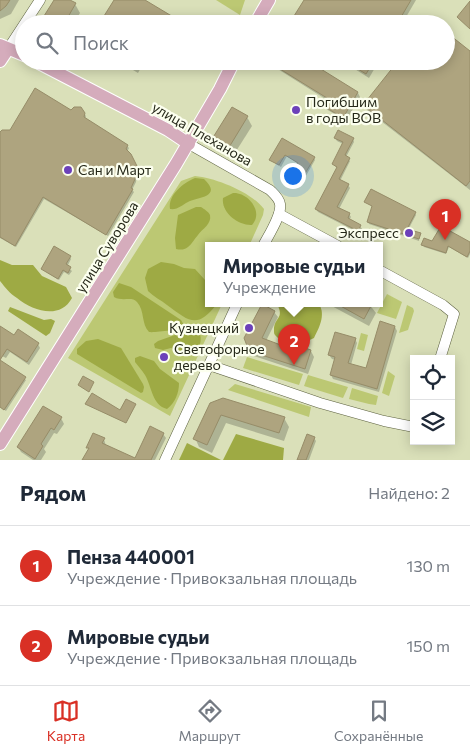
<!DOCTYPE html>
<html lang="ru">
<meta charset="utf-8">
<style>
:root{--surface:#fff;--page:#f2f2f3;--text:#1f2937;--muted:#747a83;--line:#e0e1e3;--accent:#d93025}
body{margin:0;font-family:Commissioner,sans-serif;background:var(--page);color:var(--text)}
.controls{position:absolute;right:15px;bottom:15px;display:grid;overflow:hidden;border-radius:0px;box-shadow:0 2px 12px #0003}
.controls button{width:45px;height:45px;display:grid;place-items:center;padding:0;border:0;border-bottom:1px solid var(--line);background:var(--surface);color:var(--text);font:25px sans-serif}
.you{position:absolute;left:292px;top:175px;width:18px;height:18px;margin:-12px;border:4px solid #fff;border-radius:50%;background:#1a73e8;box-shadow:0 0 0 8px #1a73e833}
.badge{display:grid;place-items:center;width:32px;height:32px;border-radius:50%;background:var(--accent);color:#fff;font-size:16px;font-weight:700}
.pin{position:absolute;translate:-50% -41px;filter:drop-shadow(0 1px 2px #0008)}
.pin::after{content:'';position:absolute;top:26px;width:18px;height:15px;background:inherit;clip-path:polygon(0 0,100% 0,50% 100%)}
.popup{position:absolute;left:205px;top:242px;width:178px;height:65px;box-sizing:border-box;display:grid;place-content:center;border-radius:0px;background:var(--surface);filter:drop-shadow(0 1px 4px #0005);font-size:16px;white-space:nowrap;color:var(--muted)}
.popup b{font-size:19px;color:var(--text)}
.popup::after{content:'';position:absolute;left:50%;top:100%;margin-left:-10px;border:10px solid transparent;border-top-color:var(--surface)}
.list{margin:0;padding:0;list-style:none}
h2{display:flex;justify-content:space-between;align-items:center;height:65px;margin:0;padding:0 20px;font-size:21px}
h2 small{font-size:16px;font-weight:400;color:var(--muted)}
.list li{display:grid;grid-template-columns:32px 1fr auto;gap:15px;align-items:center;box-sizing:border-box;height:80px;padding:0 20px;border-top:1px solid var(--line)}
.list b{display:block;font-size:19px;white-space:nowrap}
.list p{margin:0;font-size:16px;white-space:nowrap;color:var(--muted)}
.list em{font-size:16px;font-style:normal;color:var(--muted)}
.icon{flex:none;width:28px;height:28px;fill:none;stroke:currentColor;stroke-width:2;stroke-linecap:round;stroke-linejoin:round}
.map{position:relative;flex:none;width:470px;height:460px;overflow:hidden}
.search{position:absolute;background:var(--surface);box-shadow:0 2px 12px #0003;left:15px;right:15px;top:15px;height:55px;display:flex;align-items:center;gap:12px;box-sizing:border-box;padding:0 18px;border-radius:28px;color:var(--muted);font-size:19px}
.sheet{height:225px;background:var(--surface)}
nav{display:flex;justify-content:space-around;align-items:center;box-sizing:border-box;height:70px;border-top:1px solid var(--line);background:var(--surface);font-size:14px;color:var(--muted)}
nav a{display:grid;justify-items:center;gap:2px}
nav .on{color:var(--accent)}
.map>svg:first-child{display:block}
.green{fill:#bcc873}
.forest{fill:#9eaa44}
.shadow{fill:#0003}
.building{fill:#aea47f;stroke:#968c68}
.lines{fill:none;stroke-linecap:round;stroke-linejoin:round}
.minor-casing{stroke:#5d6240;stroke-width:11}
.major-casing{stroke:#fff;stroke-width:14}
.minor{stroke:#fff;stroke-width:10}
.major{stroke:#d5acbc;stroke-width:12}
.poi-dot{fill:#6c41ba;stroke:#fcffef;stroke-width:2}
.labels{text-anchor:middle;stroke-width:4.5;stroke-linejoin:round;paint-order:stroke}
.poi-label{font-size:14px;fill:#252819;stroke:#fcffef;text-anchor:start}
.street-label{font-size:14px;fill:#252819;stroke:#fcffef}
</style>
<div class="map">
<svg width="470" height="460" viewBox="0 0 470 460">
<rect width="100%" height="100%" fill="#dae0b9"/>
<g class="green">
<path d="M216,0H245L240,15Z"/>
<path d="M195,176C216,178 251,192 264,209L263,215L249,246H209V304H222L170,416L68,358L181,181Z"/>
<path d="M387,294L402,302L396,319L377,313Z"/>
<path d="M407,305L413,308L414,311L408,330L399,333Z"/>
<path d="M361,333L368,335L364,351L357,349Z"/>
<path d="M247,357L303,374L299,385L243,368Z"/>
<path d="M388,371L395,376L389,396L382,393Z"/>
<path d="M308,375L348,387L343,398L304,386Z"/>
<path d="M235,384L311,407L309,417L228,390Z"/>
<path d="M352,388L378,396L376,405L369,404L349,399Z"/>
</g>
<g class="forest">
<path d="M195,178L204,179C223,197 198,197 188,202C182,205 178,210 170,209C168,195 183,183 195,178Z"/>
<path d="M233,193C248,192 264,212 252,225C239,226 221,213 223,198Z"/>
<path d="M196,207H201C204,209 209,212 210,215C212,224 202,229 198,235C194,239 192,244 188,247C184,250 181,250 176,249L175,238L178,215Z"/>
<path d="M0,260L12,265H33L42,276L66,287L72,298C60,320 33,311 17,298C10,294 5,287 0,281Z"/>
<path d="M161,262L174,264L184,268L195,269L205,280L209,282V304H217C197,329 190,322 167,305C161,300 154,297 148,291L145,278L148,269Z"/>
<path d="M119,283L131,287L181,320L185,327C180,329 155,333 149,332C141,324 145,311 137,302C132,296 123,302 114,297L113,292Z"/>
<path d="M277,304H319C326,315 319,328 314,338C301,344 287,349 277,337C274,334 274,334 274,330C274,317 285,319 277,304Z"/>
<path d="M10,307L44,320L51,319L55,321L50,333L46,336L8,311Z"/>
<path d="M192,329L199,331C203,340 200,351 190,355L171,348L163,350L155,348L154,344L158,341Z"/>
<path d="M98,339L121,348L143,384L144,387L143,392L141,393L77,354V349L86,341Z"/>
<path d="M140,356L154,361L160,369L179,383C179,393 175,403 167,409C152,405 152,387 145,375C142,370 138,366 135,362V358Z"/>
<path d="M236,434L284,448L283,460H223Z"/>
<path d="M187,443L221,460H179Z"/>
</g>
<g class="shadow">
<path d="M0,0H19L11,14L0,19Z"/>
<path d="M55,0H68L75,4L80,13L73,24H41Z"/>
<path d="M305,0H416L402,24H291Z"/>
<path d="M470,52V190L368,111L365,105L396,66L392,61H446Z"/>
<path d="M118,61H154L152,63L143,64L138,73Z"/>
<path d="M156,61H170L166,68Z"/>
<path d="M265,61H312L311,64L358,93L360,97L346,121L326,109L323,105L327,100Z"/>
<path d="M342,61H379L369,78Z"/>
<path d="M233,108L247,117L252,126L233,156L218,147L214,139Z"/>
<path d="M80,109L86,116L85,119L127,146L129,148L127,152L132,158L137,170L136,182L132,190L134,192L108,236L44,199L16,247L0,238V134Z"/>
<path d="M335,138L353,139L354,142L346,157L350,161L340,181L348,185L350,188L339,209L349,214L351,217L349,220L360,226L362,229L359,233L318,212L316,209L337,168L333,164L343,144L337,141Z"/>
<path d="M282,139L314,157L315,160L303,181L293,174L299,164L287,156L281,167L270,160Z"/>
<path d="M366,202L415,213L416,215L408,230L420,234L419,241L369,224L368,222L373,207Z"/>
<path d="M433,242L470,244V254L468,258L449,247L446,254L424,247L423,245Z"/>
<path d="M70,257L71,259L67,267L72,271L69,275L64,272L59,280L42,269Z"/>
<path d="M328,304H369L376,313L369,326Z"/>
<path d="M274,312L278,317L266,341L298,352L311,351L314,357L308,374L254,356L250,350Z"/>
<path d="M395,327L397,331L379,392L333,379L331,375L336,360L332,359L329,355L355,339L357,343L351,365L367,370Z"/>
<path d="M0,328L14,337L38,344L40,348L29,365L10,352L6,358L0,355Z"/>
<path d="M0,361L26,380L6,411L0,407Z"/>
<path d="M211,404L284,418L289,427L284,441L226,423L212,453L199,447L195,438Z"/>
<path d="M61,418L64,424L57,434L54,433L44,449L46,452L41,460H33L21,452L18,447Z"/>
<path d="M163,434L166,438L155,460H84L89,450L88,447L104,439L106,446L136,460Z"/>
<path d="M314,438L316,441L309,460H298Z"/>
</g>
<g class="building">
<path d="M0,0H10L6,6L0,11Z"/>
<path d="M54,0H70L76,3L64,24H39Z"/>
<path d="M114,0H145L185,24H99Z"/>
<path d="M304,0H411L397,24H289Z"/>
<path d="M470,1V29L457,17Z"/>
<path d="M446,32L470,51V181L466,186L363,105L398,61H446Z"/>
<path d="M122,61H139L135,69Z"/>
<path d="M267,61H308L358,92L343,118L322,105L327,98Z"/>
<path d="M345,61H374L366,74Z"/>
<path d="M35,88L71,110L74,107H81L85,113L84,117L128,145L126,149L131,154L137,166L135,179L131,188L133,189L106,235L43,197L15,246L0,237V132L2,130H10Z"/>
<path d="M232,107L248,116L228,149L212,139Z"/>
<path d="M338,130L354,138L345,155L350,158L339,179L349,184L337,207L350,213L348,218L361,225L358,231L315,209L337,167L332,164L343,142L334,138Z"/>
<path d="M282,138L315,157L301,180L292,174L298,163L285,155L279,165L269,160Z"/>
<path d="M371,189L416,212L407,229L421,233L419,239L367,222L372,206L364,202Z"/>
<path d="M441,226L470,242V251L467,257L448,246L446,253L421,245L424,238L432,241Z"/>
<path d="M54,246L71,256L66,264L71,267L68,273L63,270L58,279L41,269Z"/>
<path d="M262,304L275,311L262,338L297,351L299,346L311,350L305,369L249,351L244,338Z"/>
<path d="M337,304H372L364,319Z"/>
<path d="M380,321L395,326L377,389L330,375L335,357L328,355L335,332L356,338L348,363L366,368Z"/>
<path d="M0,326L14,335L18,329L39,343L27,362L7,349L0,360L26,377L4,410L0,407Z"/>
<path d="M83,376L94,382L89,392L78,385Z"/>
<path d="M92,393L120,410L126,399L136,404L126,423L85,404Z"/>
<path d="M223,398L285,417L279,433L221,415L207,445L193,439L210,403Z"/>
<path d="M43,406L62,417L54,430L51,428L41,444L43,446L35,459L17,447Z"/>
<path d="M150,426L164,433L151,460H82L89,448H86L93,433L105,438L102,443L135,458Z"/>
<path d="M307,434L315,437L306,460H297Z"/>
</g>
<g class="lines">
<g class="minor-casing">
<g id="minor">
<path d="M8,49L40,0"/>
<path d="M189,144L270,190C274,194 279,198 280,204C282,215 268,236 263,246"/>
<path d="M279,214L338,246"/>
<path d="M379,270L443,305L454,314L440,359"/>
<path d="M209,365L320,403L384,421L414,427"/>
<path d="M165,460L237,304"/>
</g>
</g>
<g class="major-casing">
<g id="major">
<path d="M255,24L269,0"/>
<path d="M0,45L24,55"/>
<path d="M0,61L8,49"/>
<path d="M35,61L168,130L189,144"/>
<path d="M0,444L176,164L220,89L234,61"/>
</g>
</g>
<use href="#minor" class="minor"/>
<use href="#major" class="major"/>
</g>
<g class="poi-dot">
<circle cx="296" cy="110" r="5"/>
<circle cx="68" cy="170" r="5"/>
<circle cx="409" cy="233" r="5"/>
<circle cx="249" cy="328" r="5"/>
<circle cx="164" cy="357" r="5"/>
</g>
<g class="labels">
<g class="poi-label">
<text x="306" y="107">Погибшим<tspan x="306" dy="16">в годы ВОВ</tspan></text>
<text x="78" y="175">Сан и Март</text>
<text x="399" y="238" text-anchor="end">Экспресс</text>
<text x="239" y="333" text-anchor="end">Кузнецкий</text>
<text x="174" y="354">Светофорное<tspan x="174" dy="16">дерево</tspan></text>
</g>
<g class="street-label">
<text transform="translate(202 134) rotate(30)" y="5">улица Плеханова</text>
<text transform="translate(107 247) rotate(-58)" y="5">улица Суворова</text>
</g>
</g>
</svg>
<div class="controls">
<button><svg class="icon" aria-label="locate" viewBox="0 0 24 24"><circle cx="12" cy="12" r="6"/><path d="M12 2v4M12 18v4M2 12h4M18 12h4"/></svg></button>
<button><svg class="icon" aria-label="layers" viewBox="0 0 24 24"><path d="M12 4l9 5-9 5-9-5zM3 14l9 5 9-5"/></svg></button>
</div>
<div class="you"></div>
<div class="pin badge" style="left:445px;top:240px">1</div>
<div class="pin badge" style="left:294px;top:365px">2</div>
<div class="popup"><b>Мировые судьи</b>Учреждение</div>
<div class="search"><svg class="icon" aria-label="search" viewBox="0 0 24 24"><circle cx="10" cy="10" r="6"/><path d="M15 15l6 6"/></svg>Поиск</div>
</div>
<section class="sheet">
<h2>Рядом<small>Найдено: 2</small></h2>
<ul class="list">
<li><span class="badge">1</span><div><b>Пенза 440001</b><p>Учреждение · Привокзальная площадь</p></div><em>130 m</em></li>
<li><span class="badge">2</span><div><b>Мировые судьи</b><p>Учреждение · Привокзальная площадь</p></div><em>150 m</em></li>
</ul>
</section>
<nav>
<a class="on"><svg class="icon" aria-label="map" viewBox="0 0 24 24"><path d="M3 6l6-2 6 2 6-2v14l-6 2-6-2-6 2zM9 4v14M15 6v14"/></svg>Карта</a>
<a><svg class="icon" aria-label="directions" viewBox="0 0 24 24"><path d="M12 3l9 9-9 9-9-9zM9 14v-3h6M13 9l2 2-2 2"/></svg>Маршрут</a>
<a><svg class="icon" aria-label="saved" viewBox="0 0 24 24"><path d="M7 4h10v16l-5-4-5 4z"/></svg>Сохранённые</a>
</nav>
